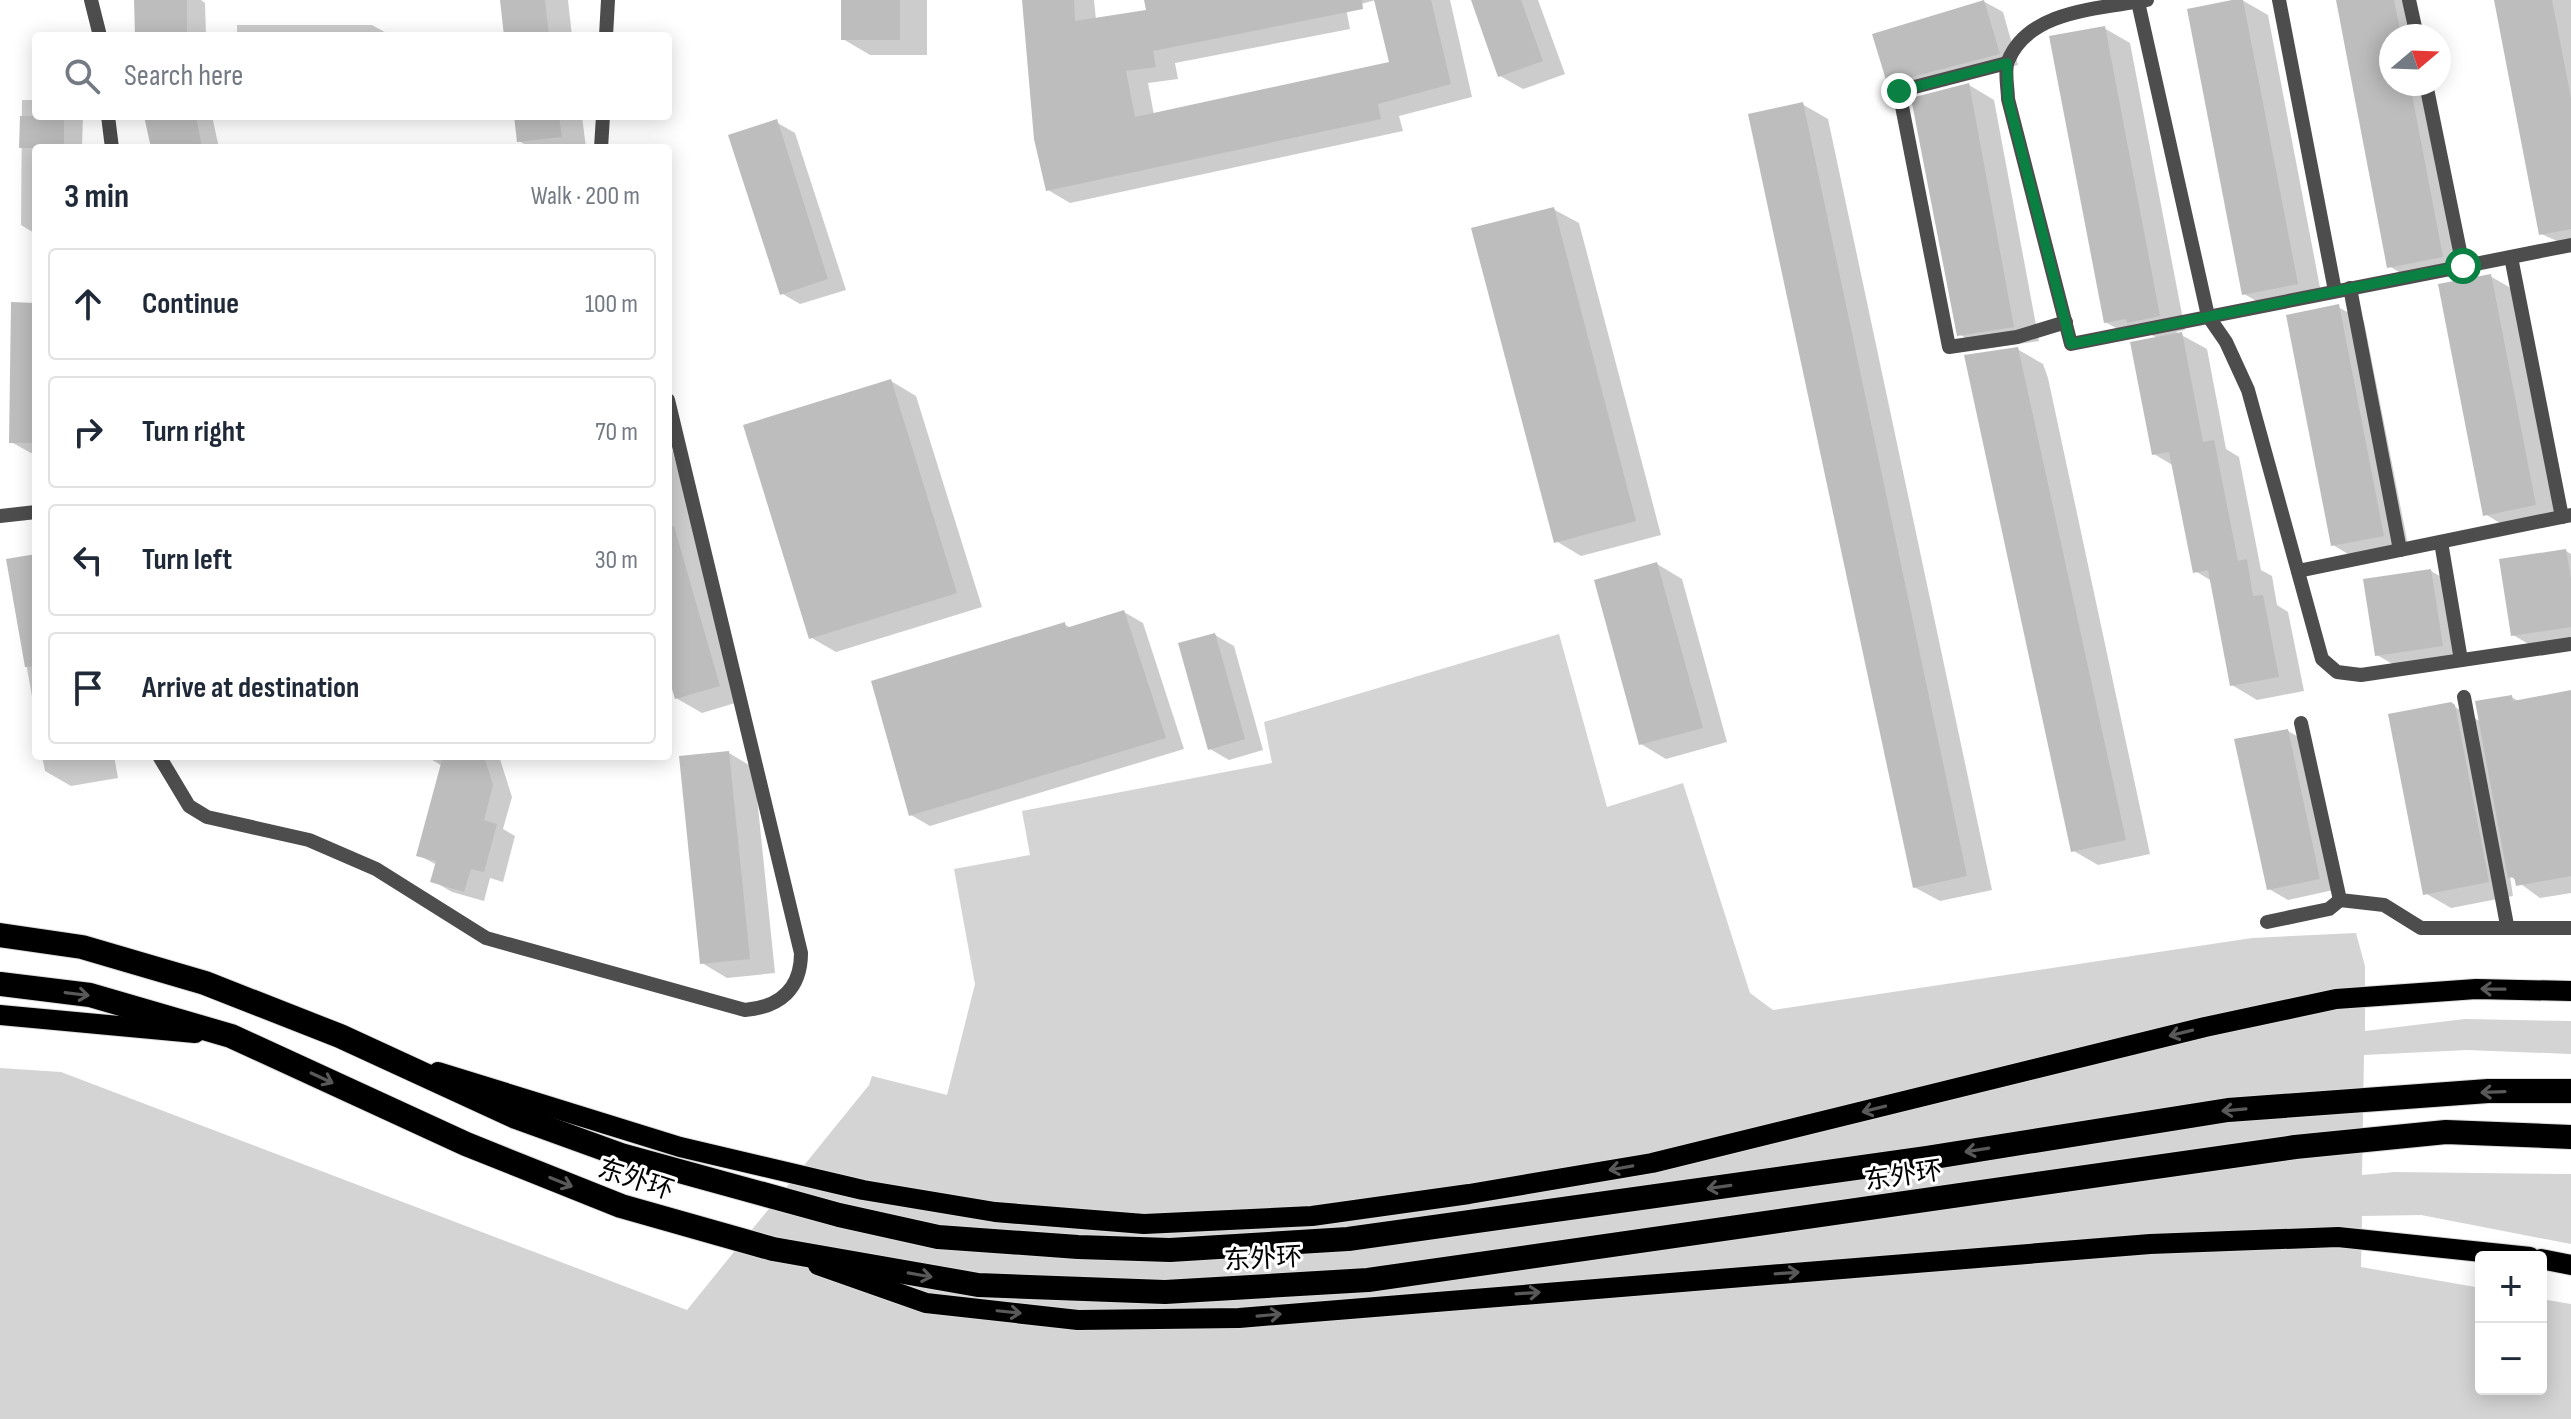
<!DOCTYPE html>
<meta charset="utf-8">
<style>
:root{--surface:#fff;--page:#f2f2f3;--text:#1f2937;--muted:#747a83;--line:#e0e1e3}
body{margin:0;font-family:"Sofia Sans Condensed","Noto Sans SC",sans-serif;background:var(--page);color:var(--text)}
.controls{position:absolute;right:24px;bottom:24px;display:grid;overflow:hidden;border-radius:8px;box-shadow:0 4px 20px #0003}
.controls button{width:72px;height:72px;display:grid;place-items:center;padding:0;border:0;border-bottom:2px solid var(--line);background:var(--surface);color:var(--text);font:40px sans-serif}
.compass{position:absolute;left:2379px;top:24px;width:72px;height:72px;border-radius:50%;background:var(--surface);box-shadow:0 4px 20px #0003;rotate:71deg}
.stop{position:absolute;width:24px;height:24px;margin:-18px;border:6px solid #0b8043;border-radius:50%;background:#fff}
.stop.end{background:#0b8043;border-color:#fff;box-shadow:0 2px 8px #0008}
.list{margin:0;padding:0;list-style:none}
h2{display:flex;justify-content:space-between;align-items:center;height:104px;margin:0;padding:0 32px;font-size:34px}
h2 small{font-size:26px;font-weight:400;color:var(--muted)}
.list li{display:grid;grid-template-columns:52px 1fr auto;gap:24px;align-items:center;box-sizing:border-box;height:112px;margin:0 16px 16px;padding:0 16px;border:2px solid var(--line);border-radius:8px}
.list b{display:block;font-size:30px;white-space:nowrap}
.list em{font-size:26px;font-style:normal;color:var(--muted)}
.icon{flex:none;width:44px;height:44px;fill:none;stroke:currentColor;stroke-width:2;stroke-linecap:round;stroke-linejoin:round}
.map{position:relative;flex:none;width:2571px;height:1419px;overflow:hidden}
.search{position:absolute;background:var(--surface);box-shadow:0 4px 20px #0003;left:32px;top:32px;width:640px;height:88px;display:flex;align-items:center;gap:20px;box-sizing:border-box;padding:0 28px;border-radius:8px;color:var(--muted);font-size:30px}
.panel{position:absolute;background:var(--surface);box-shadow:0 4px 20px #0003;left:32px;top:144px;width:640px;height:616px;border-radius:8px}
.map>svg:first-child{display:block}
.green{fill:#d4d4d4}
.shadow{fill:#0003}
.building{fill:#bdbdbd}
.lines{fill:none;stroke-linecap:round;stroke-linejoin:round}
.major-casing{stroke:#dbdbdb;stroke-width:22}
.highway-casing{stroke:#dbdbdb;stroke-width:26}
.minor{stroke:#4d4d4d;stroke-width:14}
.major{stroke:#000;stroke-width:20}
.highway{stroke:#000;stroke-width:24}
.oneway{stroke:#595959}
.route{stroke:#0b8043;stroke-width:10}
.labels{text-anchor:middle;stroke-width:6;stroke-linejoin:round;paint-order:stroke}
.street-label{font-size:26px;fill:#000;stroke:#fff}
</style>
<div class="map">
<svg width="2571" height="1419" viewBox="0 0 2571 1419">
<rect width="100%" height="100%" fill="#fff"/>
<path class="green" d="M1559,634L1607,807L1683,783L1750,993L1773,1010L2252,938L2356,933L2365,966V1031L2465,1019L2571,1021V1054L2467,1050L2364,1055L2362,1175L2395,1172L2571,1174V1244L2421,1215L2362,1216L2361,1267L2481,1288V1389H2541V1299L2571,1304V1419H0V1068L61,1072L687,1310L869,1085L872,1076L947,1095L975,984L954,869L1030,855L1022,811L1272,763L1264,722Z"/>
<g class="shadow">
<path d="M136,0H201L205,3L206,36H137Z"/>
<path d="M502,0H568L572,36H506Z"/>
<path d="M843,0H927V55H870L843,39Z"/>
<path d="M1023,0H1094L1096,20L1147,12L1145,0H1376L1346,8L1350,29L1175,63L1178,79L1148,83L1154,115L1391,63L1376,0H1450L1472,97L1399,116L1403,131L1070,203L1048,190Z"/>
<path d="M1473,0H1538L1565,74L1523,89L1500,76Z"/>
<path d="M2242,0L2268,15L2322,298L2269,308L2244,294Z"/>
<path d="M2338,0H2416L2423,36H2391V84H2432L2468,271L2414,281L2389,266Z"/>
<path d="M2496,0H2571V247L2541,234Z"/>
<path d="M1983,1L2003,12L2018,65L1916,91L1909,99L1891,89L1874,36Z"/>
<path d="M237,25H372L392,36H237Z"/>
<path d="M2104,28L2130,43L2185,330L2176,332L2207,349L2226,449L2239,457L2261,570L2272,576L2277,605L2288,612L2304,691L2257,700L2232,685L2212,581L2195,571L2174,466L2154,454L2159,339L2148,333L2131,336L2105,322Z"/>
<path d="M1969,85L1994,100L2039,341L1984,349L1959,334Z"/>
<path d="M22,100H36V116H83L82,148H36V234L21,225Z"/>
<path d="M1802,104L1828,119L1992,890L1940,901L1914,887Z"/>
<path d="M146,116H212L219,148H153Z"/>
<path d="M259,116H398V117L263,118Z"/>
<path d="M516,116H582L586,148H531L519,141Z"/>
<path d="M776,122L795,133L846,290L800,304L781,293Z"/>
<path d="M1553,209L1579,223L1661,535L1581,556L1556,541Z"/>
<path d="M2490,276L2516,291L2561,519L2510,529L2485,514Z"/>
<path d="M36,305V453H31L11,442Z"/>
<path d="M2338,307L2364,321L2409,550L2358,560L2333,545Z"/>
<path d="M2017,349L2043,364L2048,378L2150,854L2098,865L2072,850Z"/>
<path d="M891,381L916,396L982,607L836,652L810,637Z"/>
<path d="M668,436L745,700L702,713L676,698L668,669Z"/>
<path d="M2566,551L2571,554V640L2532,646L2513,635Z"/>
<path d="M36,556V719L8,561Z"/>
<path d="M1657,564L1682,579L1727,742L1666,759L1641,744Z"/>
<path d="M2431,571L2450,582L2461,656L2396,666L2377,655Z"/>
<path d="M1124,612L1143,623L1184,749L930,826L911,815L1064,624L1071,628Z"/>
<path d="M1215,635L1234,646L1263,750L1229,760L1210,749Z"/>
<path d="M2571,693V893L2540,898L2510,876L2513,896L2451,908L2425,893L2450,704L2481,722L2511,697L2521,702Z"/>
<path d="M2288,731L2307,742L2338,889L2288,900L2269,889Z"/>
<path d="M729,753L754,768L775,973L727,978L702,963Z"/>
<path d="M42,756H114L118,778L71,786L45,771Z"/>
<path d="M426,756H499L512,797L503,829L515,836L503,882L490,878L484,901L452,892L433,881L437,865L418,855L442,766Z"/>
</g>
<g class="building">
<path d="M134,0H187V36H135Z"/>
<path d="M500,0H545L549,36H504Z"/>
<rect x="841" y="0" width="59" height="40"/>
<path d="M1022,0H1074L1075,21L1146,10L1144,0H1362L1363,9L1153,51L1156,67L1126,71L1135,117L1389,62L1374,0H1431L1451,84L1378,104L1381,119L1046,191L1034,139Z"/>
<path d="M1471,0H1521L1543,61L1498,77Z"/>
<path d="M1984,0L2000,54L1896,81L1889,90L1872,34Z"/>
<path d="M2232,0H2243L2298,284L2242,295L2187,9Z"/>
<path d="M2336,0H2394L2401,36H2391V84H2410L2443,257L2387,268Z"/>
<path d="M2494,0H2552L2571,98V229L2539,235Z"/>
<path d="M2105,26L2160,316L2127,323L2126,319L2104,323L2049,36Z"/>
<path d="M1969,83L2014,327L1957,336L1911,98Z"/>
<path d="M1803,102L1967,876L1913,888L1748,114Z"/>
<path d="M20,116H64V148H19Z"/>
<path d="M144,116H196L202,148H151Z"/>
<path d="M514,116H559L562,137L517,142Z"/>
<path d="M777,119L828,279L780,295L728,135Z"/>
<path d="M1554,207L1636,521L1554,543L1471,228Z"/>
<path d="M2491,274L2536,505L2483,516L2438,284Z"/>
<path d="M11,302L36,303V443H9Z"/>
<path d="M2339,304L2384,536L2331,546L2286,315Z"/>
<path d="M2182,332L2203,442L2214,440L2238,561L2247,559L2253,596L2263,595L2279,677L2230,686L2208,570L2193,573L2169,452L2152,455L2130,342Z"/>
<path d="M2018,347L2126,840L2071,852L1964,355Z"/>
<path d="M891,379L957,593L809,639L743,425Z"/>
<path d="M668,526H674L720,686L675,699L668,676Z"/>
<path d="M2566,549L2571,578V627L2511,636L2499,559Z"/>
<path d="M36,554V666L25,667L6,559Z"/>
<path d="M1657,562L1703,728L1639,745L1594,580Z"/>
<path d="M2431,569L2443,646L2375,656L2363,579Z"/>
<path d="M1124,610L1166,738L909,816L871,681L1065,622L1066,628Z"/>
<path d="M1215,633L1245,739L1208,750L1178,643Z"/>
<path d="M2571,690V876L2516,886L2514,877L2508,878L2475,701L2512,695L2513,701Z"/>
<path d="M2451,702L2455,705L2489,882L2423,895L2388,714Z"/>
<path d="M2288,729L2320,879L2267,890L2234,739Z"/>
<path d="M729,751L750,959L700,964L679,756Z"/>
<path d="M443,756H484L493,785L484,820L497,824L484,872L471,869L464,892L430,882L436,861L416,856Z"/>
</g>
<g class="lines">
<g class="major-casing">
<g id="major">
<path d="M0,1015L195,1033"/>
<path d="M438,1072L680,1147L863,1190L995,1212L1144,1224L1312,1216L1469,1194L1652,1163L2205,1027L2336,999L2476,989L2571,991"/>
<path d="M2541,1259L2571,1265"/>
<path d="M818,1265L926,1303L1078,1320L1239,1318L2150,1244L2338,1237L2530,1257"/>
</g>
</g>
<g class="highway-casing">
<g id="highway">
<path d="M0,935L82,947L205,983L340,1036L516,1117L621,1155L839,1215L938,1237L1078,1247L1170,1250L1348,1239L1927,1158L2228,1110L2488,1091H2571"/>
<path d="M0,984L90,995L231,1036L466,1144L621,1206L773,1249L978,1285L1165,1292L1368,1280L2295,1147L2446,1132L2571,1137"/>
</g>
</g>
<g class="minor">
<path d="M91,0L100,36"/>
<path d="M2147,0C2101,9 2029,9 2008,61C2004,71 2008,88 2008,99L2071,344L2571,245"/>
<path d="M2279,0L2335,291"/>
<path d="M2409,0L2417,36"/>
<path d="M2138,2L2208,316L2226,342L2248,390L2322,659L2337,672L2361,675L2571,644"/>
<path d="M606,36L608,0"/>
<path d="M2007,63L1899,91L1949,347L2017,337L2066,322"/>
<path d="M2426,84L2463,266"/>
<path d="M108,116L112,148"/>
<path d="M601,148L603,116"/>
<path d="M2511,257L2562,517"/>
<path d="M2350,288L2400,550"/>
<path d="M0,516L36,512"/>
<path d="M2441,542L2461,660"/>
<path d="M2298,571L2571,515"/>
<path d="M2464,697L2507,925"/>
<path d="M2301,723L2340,900L2384,905L2421,928H2571"/>
<path d="M159,756L189,806L207,817L309,840L376,869L486,938L745,1010C780,1007 801,989 801,953L668,400"/>
<path d="M2267,922L2329,909L2340,900"/>
</g>
<use href="#major" class="major"/>
<use href="#highway" class="highway"/>
</g>
<defs><path id="oneway-shaft" d="M-6 0H5M1.5-3L5.5 0L1.5 3" fill="none" stroke-width="1.6" stroke-linecap="round" stroke-linejoin="round" transform="scale(2)"/></defs>
<g class="oneway">
<use href="#oneway-shaft" transform="translate(2493 989) rotate(-179)"/>
<use href="#oneway-shaft" transform="translate(77 994) rotate(7)"/>
<use href="#oneway-shaft" transform="translate(2181 1033) rotate(166)"/>
<use href="#oneway-shaft" transform="translate(322 1078) rotate(25)"/>
<use href="#oneway-shaft" transform="translate(2493 1092) rotate(178)"/>
<use href="#oneway-shaft" transform="translate(1874 1109) rotate(166)"/>
<use href="#oneway-shaft" transform="translate(2234 1110) rotate(175)"/>
<use href="#oneway-shaft" transform="translate(1977 1150) rotate(171)"/>
<use href="#oneway-shaft" transform="translate(1621 1168) rotate(170)"/>
<use href="#oneway-shaft" transform="translate(561 1182) rotate(22)"/>
<use href="#oneway-shaft" transform="translate(1719 1187) rotate(172)"/>
<use href="#oneway-shaft" transform="translate(1787 1273) rotate(-4)"/>
<use href="#oneway-shaft" transform="translate(920 1275) rotate(10)"/>
<use href="#oneway-shaft" transform="translate(1528 1293) rotate(-4)"/>
<use href="#oneway-shaft" transform="translate(1009 1312) rotate(6)"/>
<use href="#oneway-shaft" transform="translate(1269 1315) rotate(-5)"/>
</g>
<g class="lines">
<path class="route" d="M1899,91L2007,63L2008,99L2071,344L2463,266"/>
</g>
<g class="labels">
<g class="street-label">
<text transform="translate(1903 1175) rotate(-8)" y="9">东外环</text>
<text transform="translate(636 1179) rotate(18)" y="9">东外环</text>
<text transform="translate(1263 1258) rotate(-3)" y="9">东外环</text>
</g>
</g>
</svg>
<div class="controls">
<button>+</button>
<button>−</button>
</div>
<svg class="compass" viewBox="-18 -18 36 36"><path d="M0-13l5 13h-10z" fill="#e53935"/><path d="M0 13l5-13h-10z" fill="#747a83"/></svg>
<div class="stop" style="left:2463px;top:266px"></div>
<div class="stop end" style="left:1899px;top:91px"></div>
<div class="search"><svg class="icon" aria-label="search" viewBox="0 0 24 24"><circle cx="10" cy="10" r="6"/><path d="M15 15l6 6"/></svg>Search here</div>
<section class="panel">
<h2>3 min<small>Walk · 200 m</small></h2>
<ul class="list">
<li><svg class="icon" aria-label="ahead" viewBox="0 0 24 24"><path d="M12 20V5M6 11l6-6 6 6"/></svg><div><b>Continue</b></div><em>100 m</em></li>
<li><svg class="icon" aria-label="right" viewBox="0 0 24 24"><path d="M7 20v-9h11M14 6l5 5-5 5"/></svg><div><b>Turn right</b></div><em>70 m</em></li>
<li><svg class="icon" aria-label="left" viewBox="0 0 24 24"><path d="M17 20v-9H6M10 6l-5 5 5 5"/></svg><div><b>Turn left</b></div><em>30 m</em></li>
<li><svg class="icon" aria-label="arrive" viewBox="0 0 24 24"><path d="M6 21V4h12l-3 4 3 4H6"/></svg><div><b>Arrive at destination</b></div></li>
</ul>
</section>
</div>
